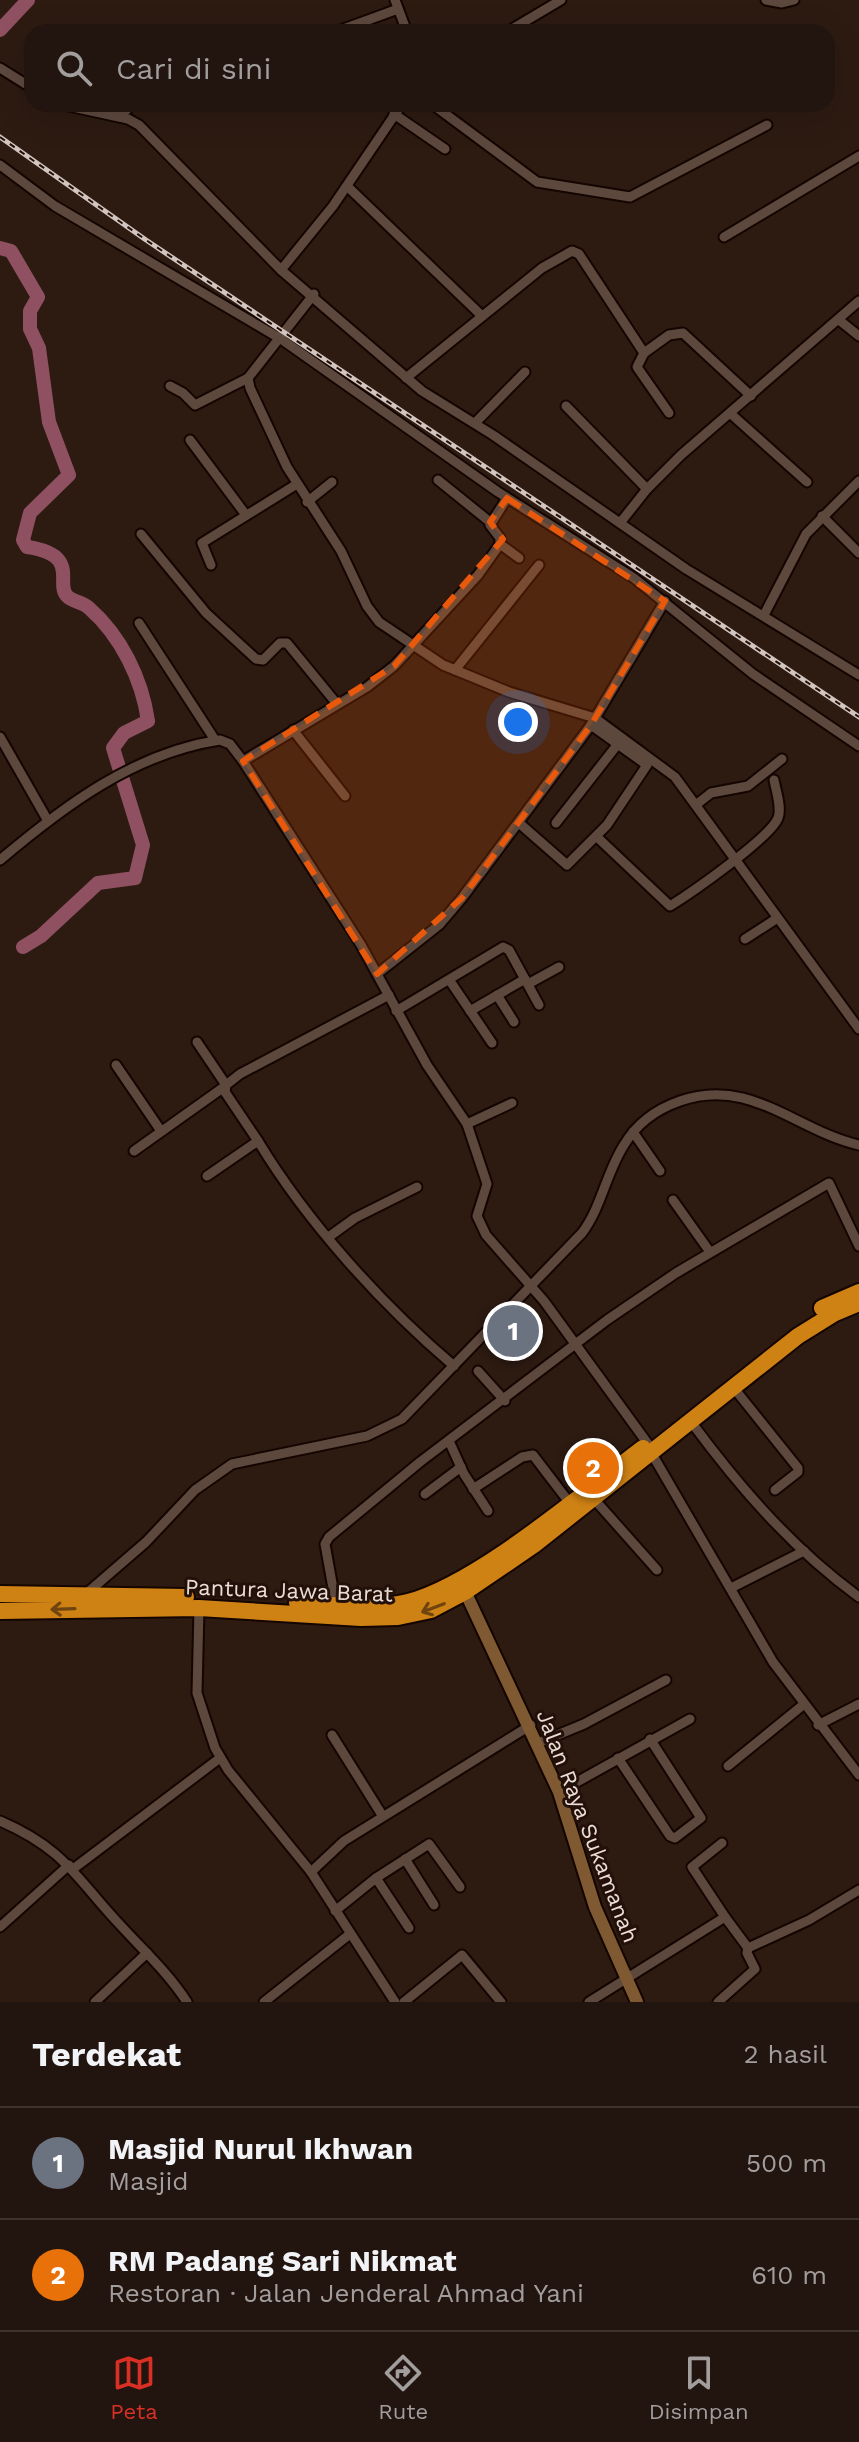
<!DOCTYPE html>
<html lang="id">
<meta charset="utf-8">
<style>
:root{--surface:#22140e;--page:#2e211c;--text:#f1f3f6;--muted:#a29e9e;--line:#3f332e;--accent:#d93025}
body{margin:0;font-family:"Work Sans",sans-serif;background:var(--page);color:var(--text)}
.you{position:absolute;left:518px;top:722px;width:28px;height:28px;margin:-20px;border:6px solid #fff;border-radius:50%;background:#1a73e8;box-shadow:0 0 0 12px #1a73e833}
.badge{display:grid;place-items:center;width:52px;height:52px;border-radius:50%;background:var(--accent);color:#fff;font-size:26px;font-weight:700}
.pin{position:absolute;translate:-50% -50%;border:4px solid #fff;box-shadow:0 2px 8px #0006}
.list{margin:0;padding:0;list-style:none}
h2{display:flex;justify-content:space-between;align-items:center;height:104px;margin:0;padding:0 32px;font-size:34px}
h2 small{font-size:26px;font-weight:400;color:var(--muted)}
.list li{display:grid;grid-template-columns:52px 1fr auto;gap:24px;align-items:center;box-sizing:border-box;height:112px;padding:0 32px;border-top:2px solid var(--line)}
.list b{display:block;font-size:30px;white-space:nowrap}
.list p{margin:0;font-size:26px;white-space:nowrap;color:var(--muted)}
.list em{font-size:26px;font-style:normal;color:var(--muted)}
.icon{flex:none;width:44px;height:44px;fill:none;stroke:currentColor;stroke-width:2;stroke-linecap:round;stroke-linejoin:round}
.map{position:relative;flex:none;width:859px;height:2002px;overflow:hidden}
.search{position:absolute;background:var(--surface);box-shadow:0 8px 32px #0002;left:24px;right:24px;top:24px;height:88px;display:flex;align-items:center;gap:20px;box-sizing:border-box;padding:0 28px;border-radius:24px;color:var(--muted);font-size:30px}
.sheet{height:328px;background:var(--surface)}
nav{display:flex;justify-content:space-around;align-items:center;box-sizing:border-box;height:112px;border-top:2px solid var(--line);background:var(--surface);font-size:22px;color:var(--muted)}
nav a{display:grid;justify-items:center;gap:4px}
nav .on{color:var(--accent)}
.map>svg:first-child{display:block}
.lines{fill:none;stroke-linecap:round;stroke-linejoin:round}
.river{stroke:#8f5161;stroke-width:14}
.street-casing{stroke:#140501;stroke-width:13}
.secondary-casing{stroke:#140501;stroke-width:16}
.highway-casing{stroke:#140501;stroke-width:20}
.street{stroke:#5d483e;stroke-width:9}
.secondary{stroke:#7f5931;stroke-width:12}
.highway{stroke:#cf8214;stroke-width:16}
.rail-casing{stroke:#d2c4be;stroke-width:5}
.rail{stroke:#231109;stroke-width:2;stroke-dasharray:6;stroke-linecap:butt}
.oneway{stroke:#70440e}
.marked{fill:#e8590c;fill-opacity:0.2;stroke:#e8590c;stroke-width:6;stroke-dasharray:16 10;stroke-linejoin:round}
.labels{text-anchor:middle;stroke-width:6;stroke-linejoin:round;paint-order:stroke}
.street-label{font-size:22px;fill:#eaddd7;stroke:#231109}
</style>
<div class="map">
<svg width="859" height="2002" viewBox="0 0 859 2002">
<rect width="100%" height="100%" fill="#2d1b12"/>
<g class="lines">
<g class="river">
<path d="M0,30L28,0"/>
<path d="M0,248L11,251L38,297L30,311V329L39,348L49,422L69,475L30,513L23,540L27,547C83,555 53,585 68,597C74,602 83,602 89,608C121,636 142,679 148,721L124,733L113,748L143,845L135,878L98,883L41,936L23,947"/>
</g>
<g class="street-casing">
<g id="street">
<path d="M395,0L407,32"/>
<path d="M766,0L782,3L794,0"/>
<path d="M335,32L398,9"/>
<path d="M507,32L561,0"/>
<path d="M0,68L32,88"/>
<path d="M59,104L128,119L139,125L281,270L422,391L493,435L686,569L859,675"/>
<path d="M432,104L537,182L630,197L767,125"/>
<path d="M394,114L445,149"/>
<path d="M120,117L132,104"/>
<path d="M0,165L55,206L281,339L498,492L634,578L753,674L859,746"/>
<path d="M347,186L482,316"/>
<path d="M724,237L859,156"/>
<path d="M281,270L333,206L402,104"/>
<path d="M314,294L248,378L250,388L287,467L341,551L367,606L379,622L443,665L509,692L595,718L675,777L859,1029"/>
<path d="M839,320L859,336"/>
<path d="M644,353L637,367L669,413"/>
<path d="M406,378L542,268L572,251L579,254L644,353L669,335L683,333L751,396"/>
<path d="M170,386L183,393L195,405L248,378"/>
<path d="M566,406L647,489"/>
<path d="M731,414L807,482"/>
<path d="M475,423L525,372"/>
<path d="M190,440L246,515"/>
<path d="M438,480L490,522"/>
<path d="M507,498L490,525L500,538V544L519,558"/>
<path d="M307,502L332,482"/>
<path d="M822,516L859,553"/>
<path d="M620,523L647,489L681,455L859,301"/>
<path d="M141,534L206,613L256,659L263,660L280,643H287L337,704"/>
<path d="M500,544L478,575L394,666L367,687L243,761L361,945L427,1065L467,1124L487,1184L477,1216L486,1235L544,1301L648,1444"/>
<path d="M211,565L202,543L297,484"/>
<path d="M764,615L806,534L859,481"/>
<path d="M139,623L215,740"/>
<path d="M455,670L539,565"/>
<path d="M293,730L345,796"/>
<path d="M0,737L48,821"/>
<path d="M697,804L711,793L748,786L782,759"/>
<path d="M519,823L567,865L607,825L647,765L591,725"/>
<path d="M556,823L621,740"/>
<path d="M597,837L670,906C691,893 770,838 778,818C782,808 776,791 774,780"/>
<path d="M0,860C64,806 134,753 220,740L230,744L243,761"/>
<path d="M745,939L776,919"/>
<path d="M377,974L439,925L462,898L591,725L665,601"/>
<path d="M450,981L492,1043"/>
<path d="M528,984L559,967"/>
<path d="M497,995L514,1022"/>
<path d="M396,1011L503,947L509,950L539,1005"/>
<path d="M470,1011L525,979"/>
<path d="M197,1042L226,1085"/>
<path d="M116,1065L161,1131"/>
<path d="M467,1124L512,1103"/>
<path d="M633,1132L660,1171"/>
<path d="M258,1141C307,1222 382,1305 454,1366"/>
<path d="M134,1151L224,1087"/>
<path d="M207,1176L258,1141L225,1092L226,1085L240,1074L389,995"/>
<path d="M673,1200L710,1252"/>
<path d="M330,1236L355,1218L417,1187"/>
<path d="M478,1371L505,1401"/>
<path d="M733,1387L798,1468V1472L775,1490"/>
<path d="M692,1423C740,1488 793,1549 859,1597"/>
<path d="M449,1441L464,1474L488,1511"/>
<path d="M652,1454L773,1662L859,1775"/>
<path d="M473,1489L522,1457L533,1455L569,1502"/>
<path d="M425,1494L461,1467"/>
<path d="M594,1499L657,1570"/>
<path d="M731,1588L804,1551"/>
<path d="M87,1593L146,1542L195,1490L232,1464L367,1436L402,1419L582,1233C602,1206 606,1173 624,1145C637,1123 657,1109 680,1101C749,1076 797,1131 859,1145"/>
<path d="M336,1605L325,1544L329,1537L420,1462L607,1320L676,1273L829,1183L859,1246"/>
<path d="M199,1608L197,1693L215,1748L228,1770L311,1872L395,2002"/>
<path d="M818,1725L859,1704"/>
<path d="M332,1735L382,1815"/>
<path d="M538,1743L584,1724L666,1680"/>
<path d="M618,1758L670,1836L675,1838L701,1818L650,1739"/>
<path d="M728,1766L803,1705"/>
<path d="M559,1792L690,1719"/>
<path d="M0,1821C67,1850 76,1879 123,1928C146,1953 169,1974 187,2002"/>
<path d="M722,1843L692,1867L725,1917"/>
<path d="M405,1859L434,1905"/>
<path d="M73,1869L220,1758"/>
<path d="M311,1872L344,1841L531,1725"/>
<path d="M376,1878L409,1928"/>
<path d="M335,1911L376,1878L429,1844L460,1887"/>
<path d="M0,1927L69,1865"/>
<path d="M95,2002L147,1953"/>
<path d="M264,2002L350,1934"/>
<path d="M404,2002L462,1955L501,2002"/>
<path d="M589,2002L725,1917L748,1948L809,1920L859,1890"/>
<path d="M718,2002L755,1969L747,1953L748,1948"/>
</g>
</g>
<g class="secondary-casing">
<path id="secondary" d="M462,1585L559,1792L595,1907L637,2002"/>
</g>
<g class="highway-casing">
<g id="highway">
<path d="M822,1308L859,1292"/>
<path d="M0,1594L186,1597"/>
<path d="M297,1603C332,1604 373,1611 408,1602C477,1584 583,1493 643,1448"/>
<path d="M0,1611L199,1608L361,1618L398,1617L431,1610L465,1592L534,1545L798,1336L835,1313L859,1303"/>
</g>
</g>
<use href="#street" class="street"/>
<use href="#secondary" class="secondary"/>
<use href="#highway" class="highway"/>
<g class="rail-casing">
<path id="rail" d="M0,137L146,240L859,717"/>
</g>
<use href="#rail" class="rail"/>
</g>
<defs><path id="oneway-shaft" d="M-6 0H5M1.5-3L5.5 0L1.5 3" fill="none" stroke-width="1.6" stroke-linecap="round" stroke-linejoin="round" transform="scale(2)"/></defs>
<g class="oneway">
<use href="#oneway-shaft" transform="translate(433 1608) rotate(159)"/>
<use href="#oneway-shaft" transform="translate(63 1609) rotate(178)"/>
</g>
<path class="marked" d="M507,498L665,601L591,725L462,898L377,974L243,761L394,666L503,539L490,522Z"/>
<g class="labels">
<g class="street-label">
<text transform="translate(289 1590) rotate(2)" y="8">Pantura Jawa Barat</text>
<text transform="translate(588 1826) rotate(69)" y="8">Jalan Raya Sukamanah</text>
</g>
</g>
</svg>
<div class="you"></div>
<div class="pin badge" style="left:513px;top:1331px;background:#6b7280">1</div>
<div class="pin badge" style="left:593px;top:1468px;background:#e8710a">2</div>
<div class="search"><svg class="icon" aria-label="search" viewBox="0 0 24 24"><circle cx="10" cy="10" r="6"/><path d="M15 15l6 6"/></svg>Cari di sini</div>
</div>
<section class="sheet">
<h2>Terdekat<small>2 hasil</small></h2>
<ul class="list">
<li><span class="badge" style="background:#6b7280">1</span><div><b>Masjid Nurul Ikhwan</b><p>Masjid</p></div><em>500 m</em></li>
<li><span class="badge" style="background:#e8710a">2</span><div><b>RM Padang Sari Nikmat</b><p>Restoran · Jalan Jenderal Ahmad Yani</p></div><em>610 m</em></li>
</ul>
</section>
<nav>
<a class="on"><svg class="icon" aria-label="map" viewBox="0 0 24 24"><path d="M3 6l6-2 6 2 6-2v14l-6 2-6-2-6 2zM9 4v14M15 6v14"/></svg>Peta</a>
<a><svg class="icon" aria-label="directions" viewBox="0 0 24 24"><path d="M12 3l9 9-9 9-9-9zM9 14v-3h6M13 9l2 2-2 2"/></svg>Rute</a>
<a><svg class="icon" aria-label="saved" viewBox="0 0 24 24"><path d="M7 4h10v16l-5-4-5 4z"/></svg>Disimpan</a>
</nav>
